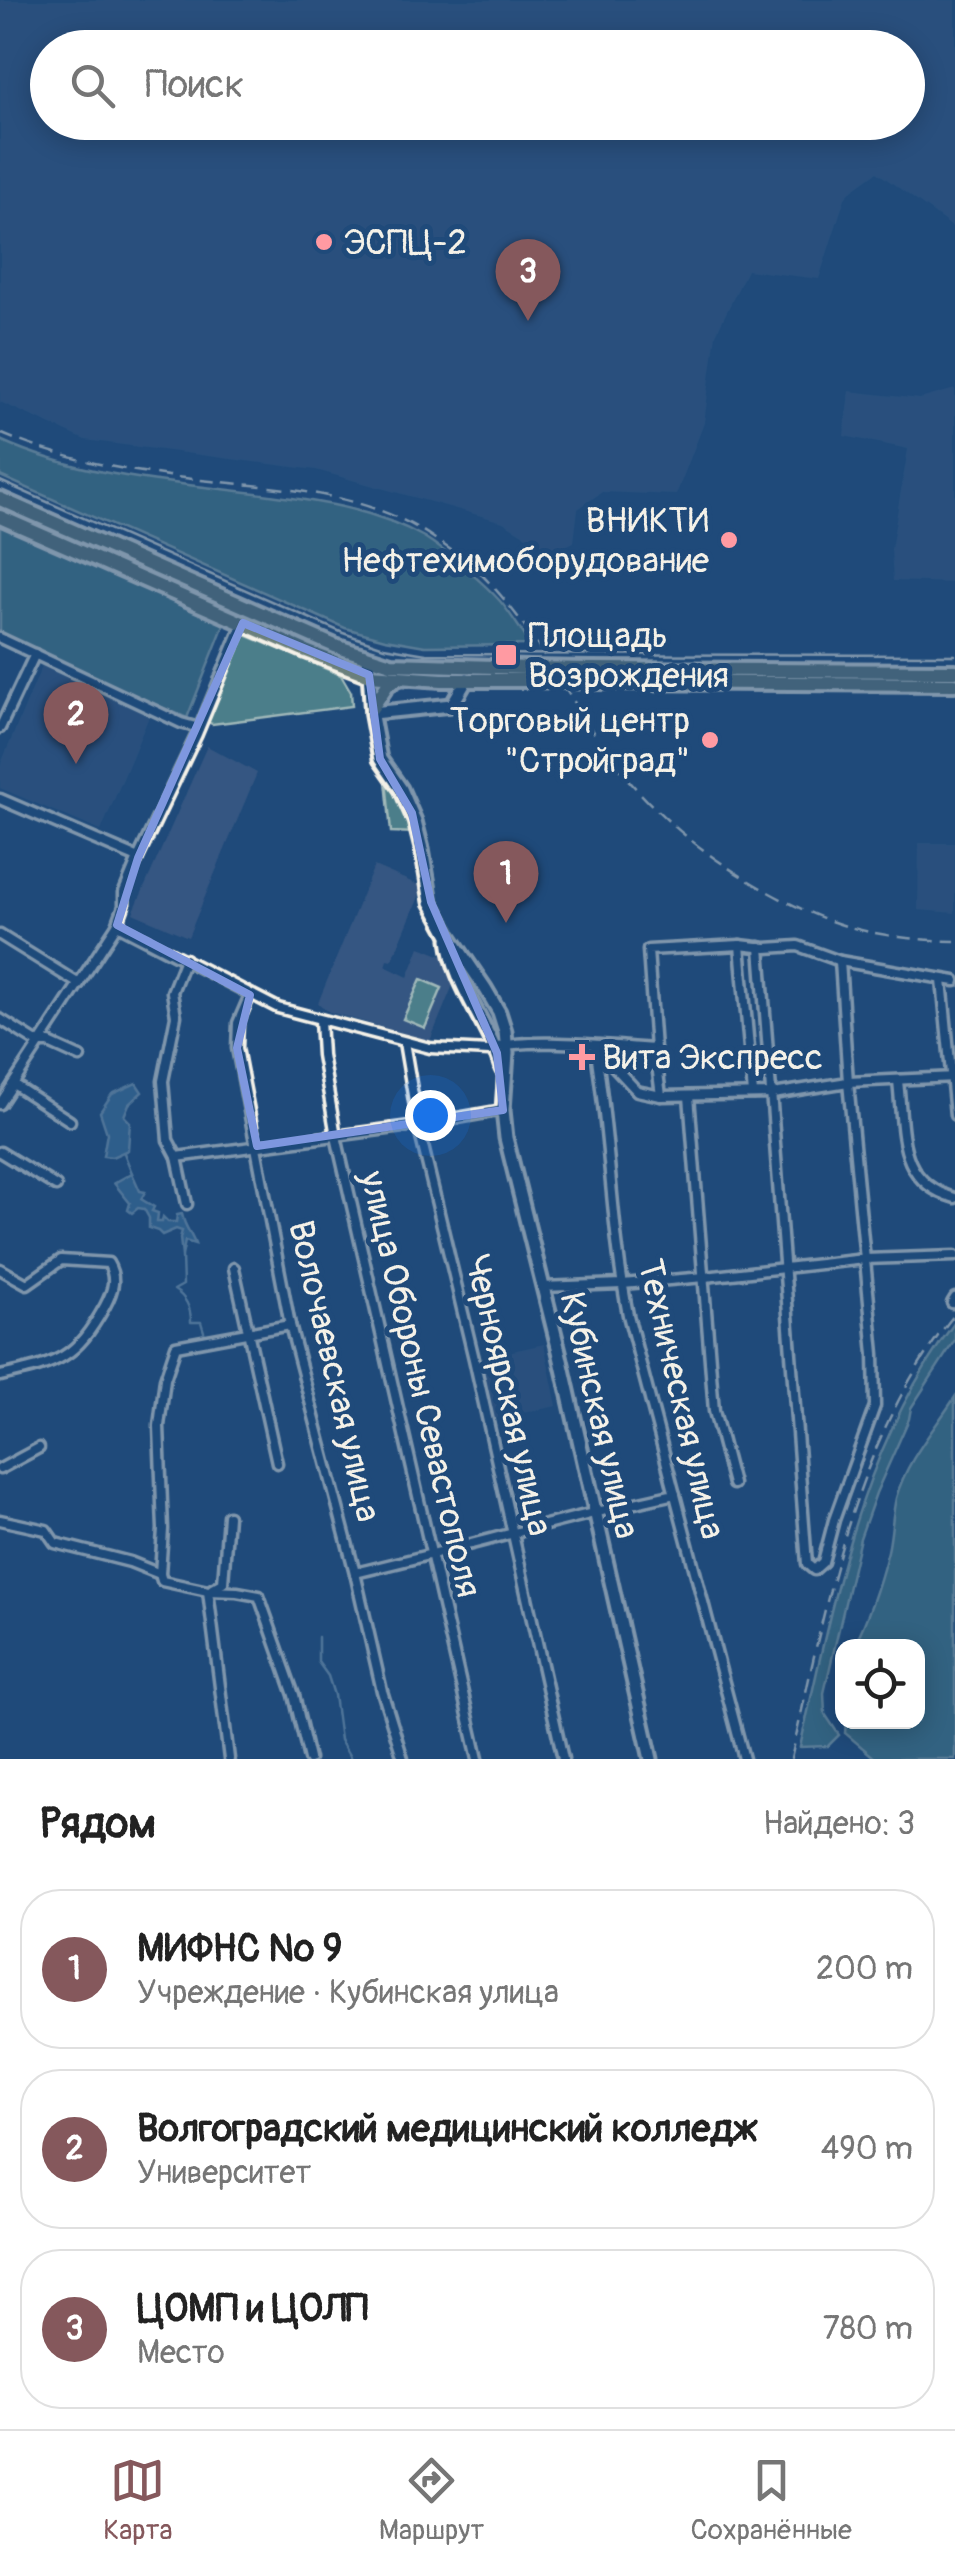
<!DOCTYPE html>
<html lang="ru">
<meta charset="utf-8">
<style>
:root{--surface:#fff;--page:#f6f6f6;--text:#222;--muted:#767676;--line:#e0e0e0;--accent:#85585c}
body{margin:0;font-family:Pangolin,sans-serif;background:var(--page);color:var(--text)}
.controls{position:absolute;right:30px;bottom:30px;display:grid;overflow:hidden;border-radius:20px;box-shadow:0 5px 25px #0003}
.controls button{width:90px;height:90px;display:grid;place-items:center;padding:0;border:0;border-bottom:2px solid var(--line);background:var(--surface);color:var(--text);font:50px sans-serif}
.you{position:absolute;left:430px;top:1115px;width:35px;height:35px;margin:-25px;border:8px solid #fff;border-radius:50%;background:#1a73e8;box-shadow:0 0 0 15px #1a73e833}
.badge{display:grid;place-items:center;width:65px;height:65px;border-radius:50%;background:var(--accent);color:#fff;font-size:32px;font-weight:700}
.pin{position:absolute;translate:-50% -82px;filter:drop-shadow(0 2px 5px #0008)}
.pin::after{content:'';position:absolute;top:52px;width:35px;height:30px;background:inherit;clip-path:polygon(0 0,100% 0,50% 100%)}
.list{margin:0;padding:0;list-style:none}
h2{display:flex;justify-content:space-between;align-items:center;height:130px;margin:0;padding:0 40px;font-size:42px}
h2 small{font-size:32px;font-weight:400;color:var(--muted)}
.list li{display:grid;grid-template-columns:65px 1fr auto;gap:30px;align-items:center;box-sizing:border-box;height:160px;margin:0 20px 20px;padding:0 20px;border:2px solid var(--line);border-radius:40px}
.list b{display:block;font-size:38px;white-space:nowrap}
.list p{margin:0;font-size:32px;white-space:nowrap;color:var(--muted)}
.list em{font-size:32px;font-style:normal;color:var(--muted)}
.icon{flex:none;width:55px;height:55px;fill:none;stroke:currentColor;stroke-width:2;stroke-linecap:round;stroke-linejoin:round}
.map{position:relative;flex:none;width:955px;height:1759px;overflow:hidden}
.search{position:absolute;background:var(--surface);box-shadow:0 5px 25px #0003;left:30px;right:30px;top:30px;height:110px;display:flex;align-items:center;gap:25px;box-sizing:border-box;padding:0 35px;border-radius:55px;color:var(--muted);font-size:38px}
.sheet{height:670px;background:var(--surface)}
nav{display:flex;justify-content:space-around;align-items:center;box-sizing:border-box;height:140px;border-top:2px solid var(--line);background:var(--surface);font-size:28px;color:var(--muted)}
nav a{display:grid;justify-items:center;gap:5px}
nav .on{color:var(--accent)}
.map>svg:first-child{display:block}
.built{fill:#365782;fill-rule:evenodd}
.green{fill:#4c7e8a;stroke:#a0b8b9;stroke-width:2.5}
.water{fill:#4376a0;stroke:#8aa7bd;stroke-width:2.5}
.lines{fill:none;stroke-linecap:round;stroke-linejoin:round}
.stream{stroke:#8aa7bd;stroke-width:2.5}
.street-casing{stroke:#f4f1e8;stroke-width:15}
.secondary-casing{stroke:#f4f1e8;stroke-width:19}
.primary-casing{stroke:#f4f1e8;stroke-width:20}
.street{stroke:#1f4a7a;stroke-width:8}
.secondary{stroke:#1f4a7a;stroke-width:11}
.primary{stroke:#6a7f7c;stroke-width:12}
.tram{stroke:#f4f1e8;stroke-width:2.5}
.rail{stroke:#f4f1e8;stroke-width:2.5;stroke-dasharray:15 8;stroke-linecap:butt}
.primary-bridge-casing{stroke:#f4f1e8;stroke-width:20;stroke-linecap:butt}
.primary-bridge{stroke:#6a7f7c;stroke-width:12}
.marked{fill:none;stroke:#7e97df;stroke-width:8;stroke-linejoin:round}
.poi-dot{fill:#ff9aa2;stroke:#1f4a7a;stroke-width:4}
.labels{text-anchor:middle;stroke-width:10;stroke-linejoin:round;paint-order:stroke}
.poi-label{font-size:35px;fill:#f4f1e8;stroke:#1f4a7a;text-anchor:start}
.street-label{font-size:35px;fill:#f4f1e8;stroke:#1f4a7a}
</style>
<div class="map">
<svg width="955" height="1759" viewBox="0 0 955 1759">
<rect width="100%" height="100%" fill="#1f4a7a"/>
<filter id="ink" filterUnits="userSpaceOnUse"><feTurbulence type="fractalNoise" baseFrequency=".01" numOctaves="2"/><feDisplacementMap in="SourceGraphic" scale="20" xChannelSelector="R" yChannelSelector="G"/><feConvolveMatrix kernelMatrix="1 2 1 2 8 2 1 2 1" color-interpolation-filters="sRGB"/></filter>
<g filter="url(#ink)">
<g class="built">
<path d="M0,0H955V229L877,172L852,190L845,198L819,279L747,270L716,334L704,423L676,495L602,492L578,509L574,542L552,552L503,522L316,470L85,440L0,402ZM48,48H908V122H48Z"/>
<path d="M955,389V583L893,581L891,549L908,449L844,436L849,391L920,399Z"/>
<path d="M44,661L153,707L101,831L0,788V766Z"/>
<path d="M207,746L257,773L188,937L133,913Z"/>
<path d="M919,843H955V913L918,910Z"/>
<path d="M374,866L423,887L392,961L387,960L385,966L408,977L420,947L447,958L455,980L430,1041L329,1012L318,1003Z"/>
<path d="M544,1344L557,1406L493,1419L481,1358Z"/>
</g>
<g class="green">
<path d="M0,440C83,478 180,483 270,495C323,502 376,510 424,537C445,550 484,583 500,601C512,615 521,631 531,645L425,646L385,639L345,628L0,476Z"/>
<path d="M0,505L347,656L352,661L346,662L0,511Z"/>
<path d="M0,521L225,622L187,718L0,637Z"/>
<path d="M241,633L341,675L351,692L352,706L212,724L206,721L203,714L205,705Z"/>
<path d="M385,770L417,833L391,832Z"/>
<path d="M421,979L442,988L425,1028L403,1019Z"/>
<path d="M955,1322V1340L911,1408L909,1419L876,1493L860,1538L824,1693L825,1714L839,1735L828,1746L800,1747C835,1594 859,1451 955,1322Z"/>
<path d="M955,1397V1759H876L845,1733L846,1722L918,1721V1646H854C868,1618 880,1582 888,1551C892,1534 892,1515 896,1498C907,1459 934,1430 955,1397Z"/>
</g>
<g class="water">
<path d="M136,1083L142,1092L129,1104L124,1116L130,1122L128,1150L112,1157L103,1156L107,1133L100,1112L112,1094Z"/>
<path d="M132,1173L140,1191L145,1192L141,1199L154,1207L152,1211L158,1213L157,1222H162L163,1217L168,1222H176L177,1215L182,1214C184,1226 191,1233 195,1244L185,1241L182,1256L180,1238L182,1231L176,1229L162,1235L158,1231L149,1228V1218L144,1209L138,1208L132,1213L128,1210L130,1203L114,1183Z"/>
</g>
<g class="lines">
<g class="stream">
<path d="M124,1153L132,1173"/>
<path d="M182,1256L183,1285L174,1290C186,1297 191,1307 191,1322H201L205,1335"/>
<path d="M318,1637V1662L328,1676L334,1695L340,1740L351,1759"/>
</g>
<g class="street-casing">
<g id="street">
<path d="M0,638L181,723L199,728"/>
<path d="M0,728L35,654"/>
<path d="M0,799L138,858"/>
<path d="M117,925L278,1008L430,1048L489,1051C512,1035 621,1047 655,1049"/>
<path d="M0,935L79,984"/>
<path d="M740,945L753,1094"/>
<path d="M760,947L807,1564L814,1570L823,1562L834,1520L875,1406L874,1354L848,1082L840,961"/>
<path d="M185,959L172,992L176,1016L163,1081L168,1140L177,1157L187,1204"/>
<path d="M942,980L955,1115"/>
<path d="M250,995L238,1023L237,1048L290,1325L355,1573L382,1691L403,1759"/>
<path d="M0,1019L38,1043H49L80,1057"/>
<path d="M320,1020L322,1055L336,1136L478,1759"/>
<path d="M404,1042L418,1125L474,1359L563,1759"/>
<path d="M595,1046C610,1135 611,1227 628,1315L744,1759"/>
<path d="M595,1046L637,1091L661,1096L773,1094L848,1082L955,1077"/>
<path d="M898,1081C904,1131 896,1182 955,1198"/>
<path d="M13,1084L70,1121"/>
<path d="M661,1096L655,1049L648,950L740,945L766,948L798,946L840,961L955,981"/>
<path d="M689,1096L714,1411L733,1484"/>
<path d="M0,1104L117,925L124,906V892L138,858L197,734L243,623"/>
<path d="M0,1152L56,1186"/>
<path d="M177,1157L418,1125L503,1110"/>
<path d="M234,1268L277,1463"/>
<path d="M0,1269L27,1284L61,1260L108,1263C117,1278 113,1291 105,1306C75,1360 58,1363 0,1376"/>
<path d="M542,1287L622,1284L705,1277L865,1259L955,1256"/>
<path d="M952,1303L955,1298"/>
<path d="M290,1325L176,1346L165,1379L159,1426L163,1529L160,1574L162,1581L208,1591L237,1592L259,1596L294,1695L309,1759"/>
<path d="M0,1469L39,1448"/>
<path d="M0,1520L46,1530L55,1543L130,1562L160,1574"/>
<path d="M355,1573C462,1548 568,1517 675,1494"/>
<path d="M212,1589L223,1583L228,1516"/>
<path d="M208,1591L229,1759"/>
</g>
</g>
<g class="secondary-casing">
<g id="secondary">
<path d="M368,657L372,716L380,759L401,789L415,821L422,849L431,902L449,935L485,988L499,1012L505,1031L507,1053L503,1110L506,1138L559,1351L651,1759"/>
<path d="M372,713L452,705L467,679"/>
<path d="M449,939C454,987 489,1023 502,1069"/>
</g>
</g>
<g class="primary-casing">
<g id="primary">
<path d="M0,499L335,646L391,664L529,668"/>
<path d="M0,517L306,651L369,675L442,680H532"/>
<path d="M590,669L955,671"/>
<path d="M599,682L955,684"/>
<path d="M372,708L388,684L399,678"/>
</g>
</g>
<use href="#street" class="street"/>
<use href="#secondary" class="secondary"/>
<use href="#primary" class="primary"/>
<path class="tram" d="M0,481L343,633L384,647L426,654L955,655"/>
<g class="rail">
<path d="M0,433C55,457 116,469 176,477C260,488 359,487 432,537C448,548 467,560 481,574C529,622 561,683 598,740C651,820 740,886 828,920C868,935 913,940 955,941"/>
<path d="M791,1759C826,1607 853,1439 955,1314"/>
</g>
<g class="primary-bridge-casing">
<g id="primary-bridge">
<path d="M529,668L590,669"/>
<path d="M532,680L599,682"/>
</g>
</g>
<use href="#primary-bridge" class="primary-bridge"/>
</g>
</g>
<path d="M0 0H955V1759H0ZM243,623L369,675L380,759L412,813L431,902L497,1053L503,1110L257,1146L237,1048L250,995L117,925L138,858Z" fill="#1f4a7a" fill-opacity=".55" fill-rule="evenodd"/>
<path class="marked" d="M243,623L369,675L380,759L412,813L431,902L497,1053L503,1110L257,1146L237,1048L250,995L117,925L138,858Z"/>
<g class="poi-dot">
<circle cx="324" cy="242" r="10"/>
<circle cx="729" cy="540" r="10"/>
<rect x="494" y="643" width="24" height="24" rx="5"/>
<circle cx="710" cy="740" r="10"/>
<path d="M577 1042h10v10h10v10h-10v10h-10v-10h-10v-10h10z"/>
</g>
<g class="labels">
<g class="poi-label">
<text x="344" y="254">ЭСПЦ-2</text>
<text x="709" y="532" text-anchor="end">ВНИКТИ<tspan x="709" dy="40">Нефтехимоборудование</tspan></text>
<text x="528" y="647">Площадь<tspan x="528" dy="40">Возрождения</tspan></text>
<text x="690" y="732" text-anchor="end">Торговый центр<tspan x="690" dy="40">"Стройград"</tspan></text>
<text x="602" y="1069">Вита Экспресс</text>
</g>
<g class="street-label">
<text transform="translate(335 1371) rotate(77)" y="12">Волочаевская улица</text>
<text transform="translate(421 1384) rotate(77)" y="12">улица Обороны Севастополя</text>
<text transform="translate(509 1395) rotate(77)" y="12">Черноярская улица</text>
<text transform="translate(682 1399) rotate(77)" y="12">Техническая улица</text>
<text transform="translate(600 1415) rotate(77)" y="12">Кубинская улица</text>
</g>
</g>
</svg>
<div class="controls">
<button><svg class="icon" aria-label="locate" viewBox="0 0 24 24"><circle cx="12" cy="12" r="6"/><path d="M12 2v4M12 18v4M2 12h4M18 12h4"/></svg></button>
</div>
<div class="you"></div>
<div class="pin badge" style="left:506px;top:923px">1</div>
<div class="pin badge" style="left:76px;top:764px">2</div>
<div class="pin badge" style="left:528px;top:321px">3</div>
<div class="search"><svg class="icon" aria-label="search" viewBox="0 0 24 24"><circle cx="10" cy="10" r="6"/><path d="M15 15l6 6"/></svg>Поиск</div>
</div>
<section class="sheet">
<h2>Рядом<small>Найдено: 3</small></h2>
<ul class="list">
<li><span class="badge">1</span><div><b>МИФНС № 9</b><p>Учреждение · Кубинская улица</p></div><em>200 m</em></li>
<li><span class="badge">2</span><div><b>Волгоградский медицинский колледж</b><p>Университет</p></div><em>490 m</em></li>
<li><span class="badge">3</span><div><b>ЦОМП и ЦОЛП</b><p>Место</p></div><em>780 m</em></li>
</ul>
</section>
<nav>
<a class="on"><svg class="icon" aria-label="map" viewBox="0 0 24 24"><path d="M3 6l6-2 6 2 6-2v14l-6 2-6-2-6 2zM9 4v14M15 6v14"/></svg>Карта</a>
<a><svg class="icon" aria-label="directions" viewBox="0 0 24 24"><path d="M12 3l9 9-9 9-9-9zM9 14v-3h6M13 9l2 2-2 2"/></svg>Маршрут</a>
<a><svg class="icon" aria-label="saved" viewBox="0 0 24 24"><path d="M7 4h10v16l-5-4-5 4z"/></svg>Сохранённые</a>
</nav>
